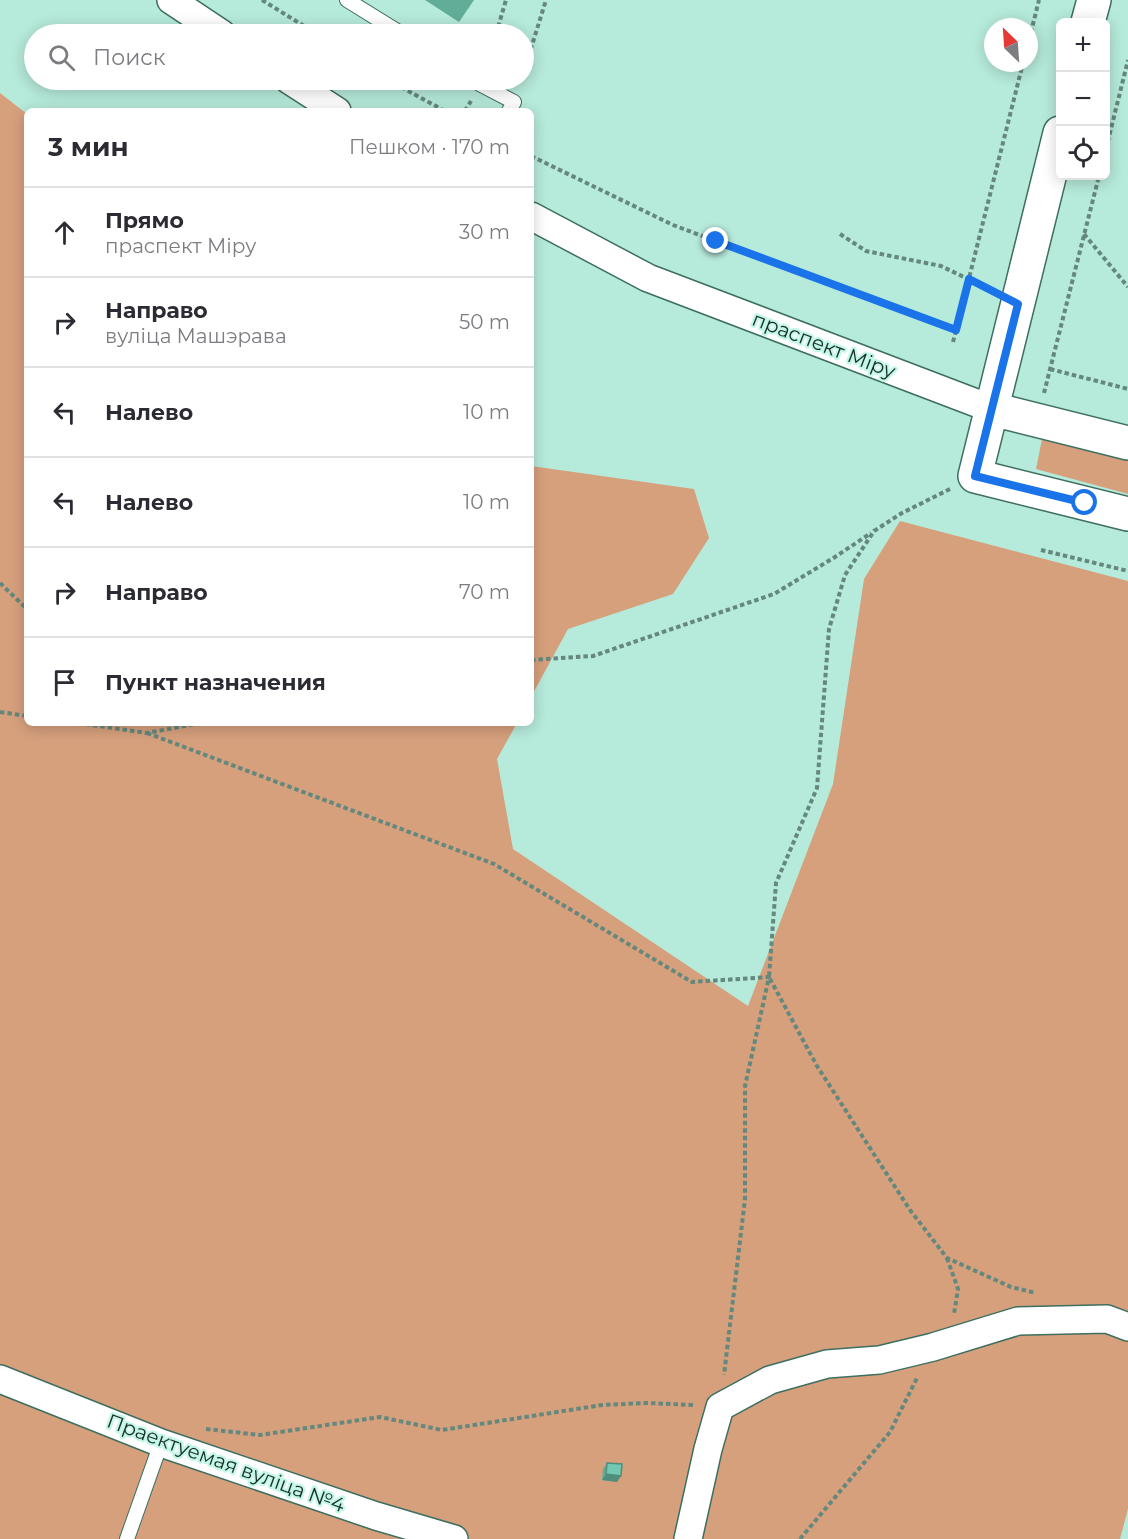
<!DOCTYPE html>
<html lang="ru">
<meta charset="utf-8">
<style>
:root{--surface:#fff;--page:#f2f2f3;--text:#2b2b33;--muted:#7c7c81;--line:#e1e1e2}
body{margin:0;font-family:Montserrat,sans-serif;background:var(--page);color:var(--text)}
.controls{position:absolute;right:18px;top:18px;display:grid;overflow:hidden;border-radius:9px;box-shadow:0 3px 15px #0003}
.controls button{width:54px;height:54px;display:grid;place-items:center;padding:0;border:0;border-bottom:2px solid var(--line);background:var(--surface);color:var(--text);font:30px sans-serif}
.compass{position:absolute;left:984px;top:18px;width:54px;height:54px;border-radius:50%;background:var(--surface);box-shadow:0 3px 15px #0003;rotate:335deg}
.stop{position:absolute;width:18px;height:18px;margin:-14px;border:4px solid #1a73e8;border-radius:50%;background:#fff}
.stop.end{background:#1a73e8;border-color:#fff;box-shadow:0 2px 6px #0008}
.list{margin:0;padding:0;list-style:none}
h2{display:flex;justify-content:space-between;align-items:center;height:78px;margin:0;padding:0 24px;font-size:26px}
h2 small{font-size:20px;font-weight:400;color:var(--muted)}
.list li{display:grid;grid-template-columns:39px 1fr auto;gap:18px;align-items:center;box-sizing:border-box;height:90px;padding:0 24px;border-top:2px solid var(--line)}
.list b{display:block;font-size:22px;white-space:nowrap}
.list p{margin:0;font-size:20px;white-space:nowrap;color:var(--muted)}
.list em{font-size:20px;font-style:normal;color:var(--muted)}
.icon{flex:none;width:33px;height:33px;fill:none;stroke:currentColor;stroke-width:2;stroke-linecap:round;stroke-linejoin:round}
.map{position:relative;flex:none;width:1128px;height:1539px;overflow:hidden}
.search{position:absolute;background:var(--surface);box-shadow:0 3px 15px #0003;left:24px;top:24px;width:510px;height:66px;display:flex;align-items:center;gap:15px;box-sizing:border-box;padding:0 21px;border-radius:33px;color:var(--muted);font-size:22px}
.panel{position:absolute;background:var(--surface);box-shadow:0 3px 15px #0003;left:24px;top:108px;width:510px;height:618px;border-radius:9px}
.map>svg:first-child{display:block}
.green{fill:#d7a07d}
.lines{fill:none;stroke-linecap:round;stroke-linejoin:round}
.lane-casing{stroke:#3d6e60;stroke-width:16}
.street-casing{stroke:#3d6e60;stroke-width:30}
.secondary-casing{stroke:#3d6e60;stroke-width:36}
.path{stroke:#64887d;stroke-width:4;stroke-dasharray:4.5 3;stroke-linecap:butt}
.lane{stroke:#fff;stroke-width:14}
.street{stroke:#fff;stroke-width:27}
.secondary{stroke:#fff;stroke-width:33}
.wall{fill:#62ad98}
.shaded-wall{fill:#508d7c}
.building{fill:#72c9b1;stroke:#508d7c;stroke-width:1.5}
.route{stroke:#1a73e8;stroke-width:8}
.labels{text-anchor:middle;stroke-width:4.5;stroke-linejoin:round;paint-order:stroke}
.street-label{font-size:20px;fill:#192e28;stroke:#c3f7e7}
</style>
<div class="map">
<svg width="1128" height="1539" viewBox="0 0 1128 1539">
<rect width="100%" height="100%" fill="#b6eada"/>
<g class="green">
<path d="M0,93L27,114V723H517L497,759L513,849L748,1006L833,784L864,579L900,521L1128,581V1509L1120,1539H0Z"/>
<path d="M1042,439L1128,461V494L1036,469Z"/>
<path d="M531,466L694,489L709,538L673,594L568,629L531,697Z"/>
</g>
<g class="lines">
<g class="lane-casing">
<g id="lane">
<path d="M347,0L402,34"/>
<path d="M472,80L514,102L509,111"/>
<path d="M127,1539L161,1443"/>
</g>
</g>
<g class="street-casing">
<g id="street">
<path d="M171,0L222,34"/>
<path d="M289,80L337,111"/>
<path d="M531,216L648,278L992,409"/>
<path d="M0,1379L161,1443L376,1516L454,1539"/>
<path d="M688,1539L708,1449L720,1407L770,1380L827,1364L879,1360L933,1347L1018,1321L1107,1319L1128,1327"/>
</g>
</g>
<g class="secondary-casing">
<g id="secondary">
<path d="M1088,22L1094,0"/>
<path d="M1060,133L975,476L1128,514"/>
<path d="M992,409L1128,443"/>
</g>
</g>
<g class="path">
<path d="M262,0L317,34"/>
<path d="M496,34L506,0"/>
<path d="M1029,40L1039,0"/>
<path d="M524,71L546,0"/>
<path d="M388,80L445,111"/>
<path d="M465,111L471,101"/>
<path d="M1106,149L1128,60"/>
<path d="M531,156L673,225L956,331"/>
<path d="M840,234L866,251L941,266L991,290"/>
<path d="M1084,234L1128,287"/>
<path d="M953,342L1023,63"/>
<path d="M1050,369L1128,389"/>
<path d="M1044,393L1099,176"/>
<path d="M950,489L902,513L874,531L845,575L829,629L817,788L776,883L769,977L817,1066L910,1210L947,1258L1011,1287L1036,1293"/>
<path d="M1041,550L1128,571"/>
<path d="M0,583L27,609"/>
<path d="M531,660L593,656L774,594L835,557L871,533"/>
<path d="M0,712L27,716"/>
<path d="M78,723L147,733L201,723"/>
<path d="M147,733L494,864L692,982L769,977L745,1086V1199L724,1375"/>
<path d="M947,1258L958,1289L954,1314"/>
<path d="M206,1429L260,1435L380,1417L442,1430L602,1405L647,1403L694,1405"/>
<path d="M800,1539L890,1432L917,1378"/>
</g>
<use href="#lane" class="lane"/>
<use href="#street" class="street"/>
<use href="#secondary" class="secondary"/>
</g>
<g class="wall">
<path d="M425,0H474L459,22Z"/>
<path d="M607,1463L617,1482L602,1480L603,1469Z"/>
</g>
<path class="shaded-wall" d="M606,1474L621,1476L617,1482L602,1480Z"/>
<path class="building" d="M607,1463L622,1464L621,1476L606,1474Z"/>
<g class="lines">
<path class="route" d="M716,241L956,330L969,279L1018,304L975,476L1085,503"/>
</g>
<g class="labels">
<g class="street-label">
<text transform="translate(824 345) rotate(21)" y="7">праспект Міру</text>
<text transform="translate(226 1463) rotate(20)" y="7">Праектуемая вуліца №4</text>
</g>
</g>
</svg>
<div class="controls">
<button>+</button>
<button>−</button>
<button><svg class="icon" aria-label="locate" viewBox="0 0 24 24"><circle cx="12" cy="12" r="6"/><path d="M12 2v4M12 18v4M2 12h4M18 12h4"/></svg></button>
</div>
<svg class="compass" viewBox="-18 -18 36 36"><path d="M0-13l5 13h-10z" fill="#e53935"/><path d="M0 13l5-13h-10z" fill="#7c7c81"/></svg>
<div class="stop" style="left:1085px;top:503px"></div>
<div class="stop end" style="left:716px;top:241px"></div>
<div class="search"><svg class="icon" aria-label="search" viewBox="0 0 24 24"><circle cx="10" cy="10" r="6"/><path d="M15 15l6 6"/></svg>Поиск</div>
<section class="panel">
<h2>3 мин<small>Пешком · 170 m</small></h2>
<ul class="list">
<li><svg class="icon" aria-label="ahead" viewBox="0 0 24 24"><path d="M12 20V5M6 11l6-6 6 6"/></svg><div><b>Прямо</b><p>праспект Міру</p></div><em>30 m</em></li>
<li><svg class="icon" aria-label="right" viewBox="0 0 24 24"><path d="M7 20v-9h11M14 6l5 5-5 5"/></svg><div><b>Направо</b><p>вуліца Машэрава</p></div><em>50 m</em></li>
<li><svg class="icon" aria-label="left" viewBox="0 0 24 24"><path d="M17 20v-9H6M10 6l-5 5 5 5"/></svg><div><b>Налево</b></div><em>10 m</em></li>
<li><svg class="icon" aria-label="left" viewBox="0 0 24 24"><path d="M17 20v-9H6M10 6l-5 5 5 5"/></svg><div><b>Налево</b></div><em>10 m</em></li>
<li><svg class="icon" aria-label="right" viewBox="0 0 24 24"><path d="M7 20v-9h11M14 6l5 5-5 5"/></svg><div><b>Направо</b></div><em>70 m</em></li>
<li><svg class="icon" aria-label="arrive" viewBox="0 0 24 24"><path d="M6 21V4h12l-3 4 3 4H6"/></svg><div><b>Пункт назначения</b></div></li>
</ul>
</section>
</div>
